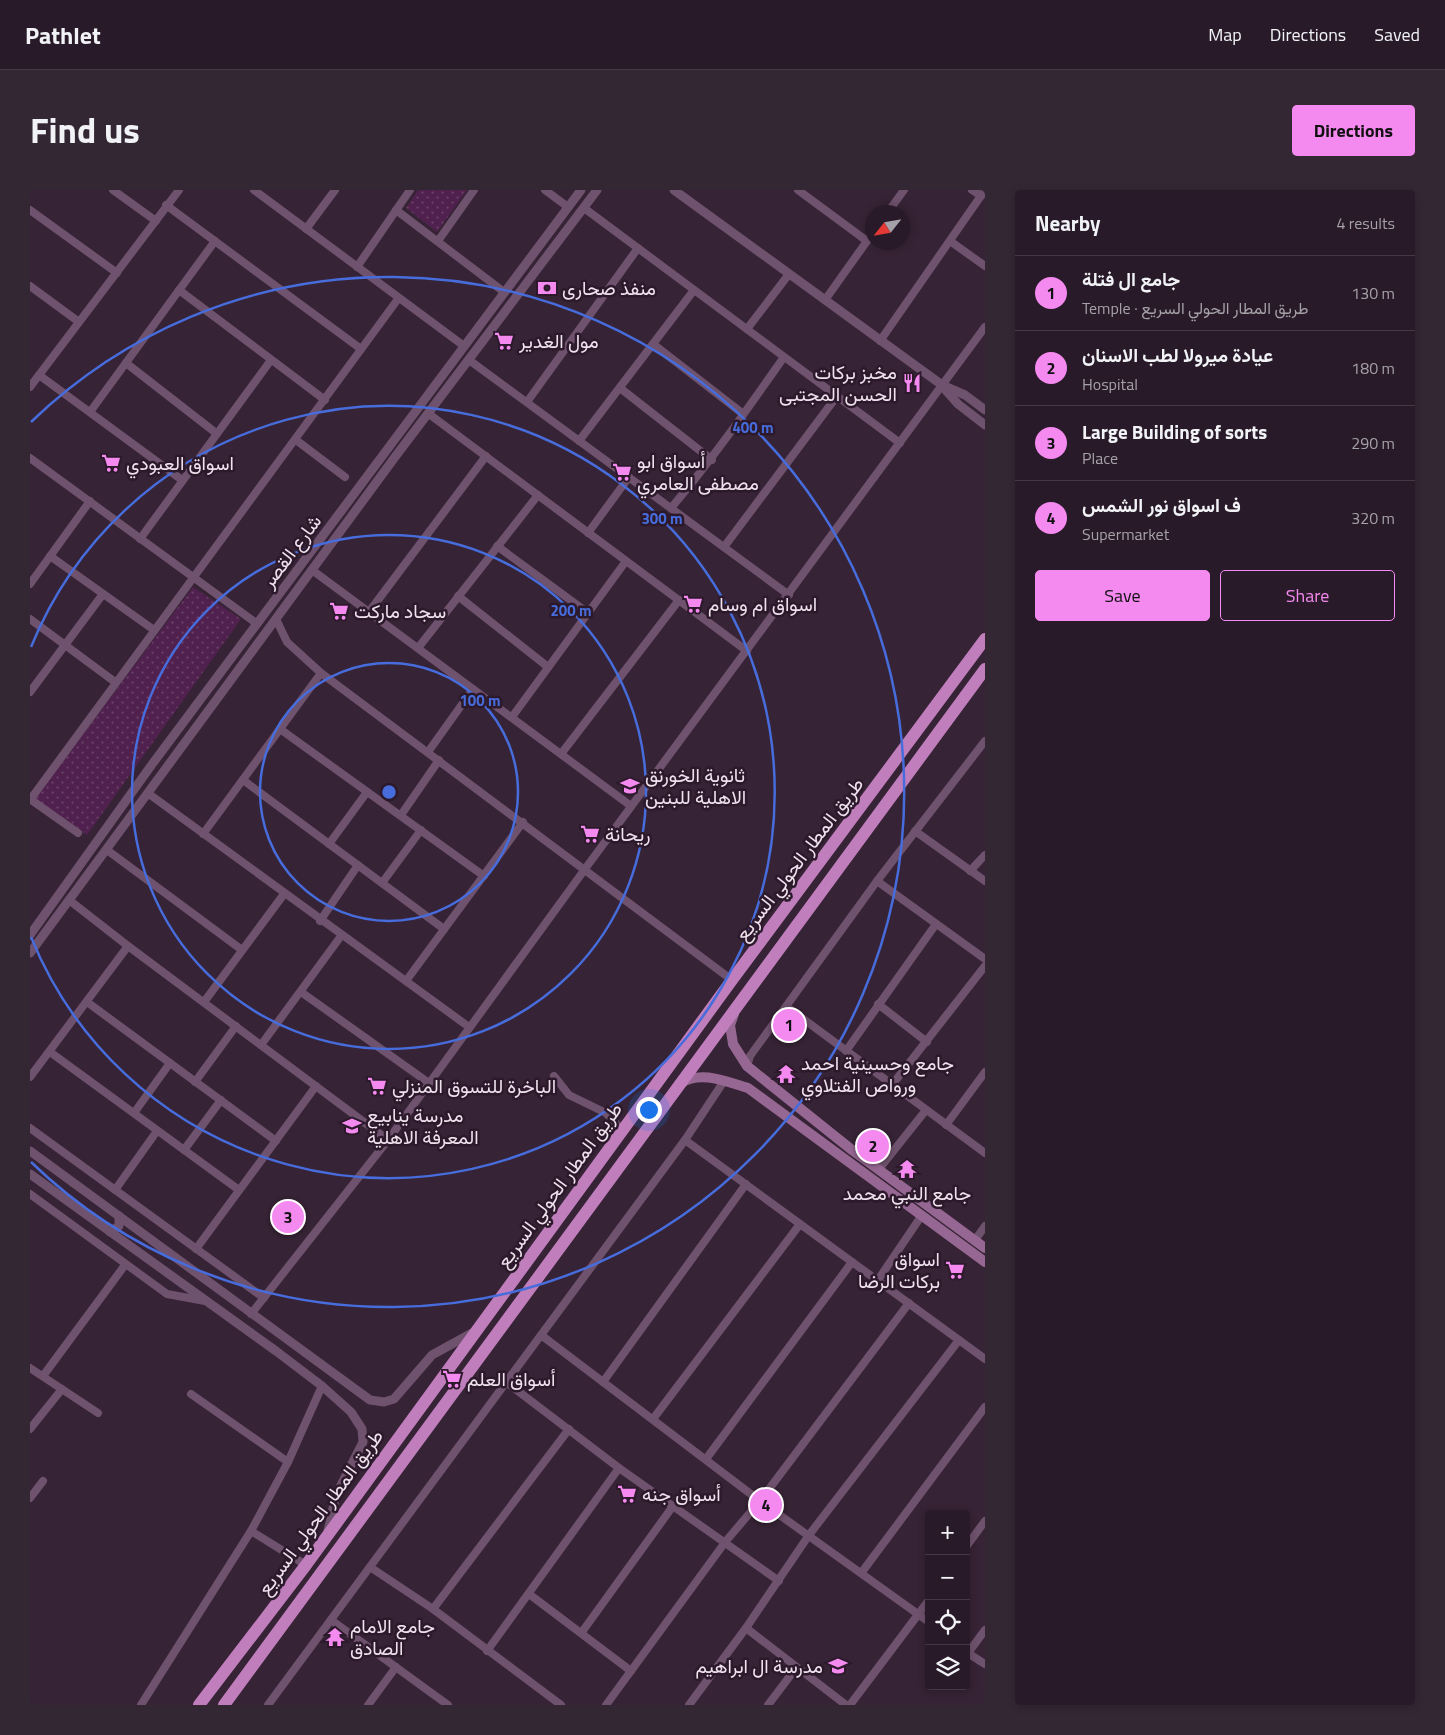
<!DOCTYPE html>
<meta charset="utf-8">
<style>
:root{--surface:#281a28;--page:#342734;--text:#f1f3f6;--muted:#a5a1a8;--line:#443845;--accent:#f489ef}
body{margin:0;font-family:"Titillium Web",Vazirmatn,sans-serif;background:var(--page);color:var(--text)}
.controls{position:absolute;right:15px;bottom:15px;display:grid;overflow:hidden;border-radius:5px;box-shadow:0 2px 8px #0003}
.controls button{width:45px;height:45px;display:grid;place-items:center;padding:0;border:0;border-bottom:1px solid var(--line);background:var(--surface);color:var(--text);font:25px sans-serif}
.compass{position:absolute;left:835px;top:15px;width:45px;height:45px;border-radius:50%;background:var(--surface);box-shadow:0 2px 8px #0003;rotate:239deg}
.you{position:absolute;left:618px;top:919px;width:18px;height:18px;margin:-12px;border:4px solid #fff;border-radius:50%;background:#1a73e8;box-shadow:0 0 0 8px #1a73e833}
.badge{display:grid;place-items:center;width:32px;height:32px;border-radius:50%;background:var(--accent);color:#111;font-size:16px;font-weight:700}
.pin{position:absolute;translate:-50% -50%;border:2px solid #fff;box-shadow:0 1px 5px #0006}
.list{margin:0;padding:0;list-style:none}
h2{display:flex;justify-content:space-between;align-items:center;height:65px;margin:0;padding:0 20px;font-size:21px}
h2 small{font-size:16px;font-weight:400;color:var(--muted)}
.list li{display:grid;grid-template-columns:32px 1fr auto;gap:15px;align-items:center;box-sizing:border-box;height:75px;padding:0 20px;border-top:1px solid var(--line)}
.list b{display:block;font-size:19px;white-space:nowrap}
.list p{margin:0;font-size:16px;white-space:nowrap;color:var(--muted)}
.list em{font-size:16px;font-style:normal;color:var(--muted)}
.actions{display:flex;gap:10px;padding:15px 20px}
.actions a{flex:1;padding:11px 0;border:1px solid var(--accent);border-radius:5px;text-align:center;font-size:18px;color:var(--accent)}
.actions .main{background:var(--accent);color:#111}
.icon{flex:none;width:28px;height:28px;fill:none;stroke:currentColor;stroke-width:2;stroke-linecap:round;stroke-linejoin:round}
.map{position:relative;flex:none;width:955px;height:1515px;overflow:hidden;border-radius:5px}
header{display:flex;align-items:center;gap:30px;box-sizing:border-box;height:70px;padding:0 25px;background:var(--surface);border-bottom:1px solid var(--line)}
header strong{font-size:24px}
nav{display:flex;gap:28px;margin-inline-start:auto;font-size:18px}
.intro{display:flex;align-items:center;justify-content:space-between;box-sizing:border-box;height:120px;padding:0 30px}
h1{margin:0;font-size:35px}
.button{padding:12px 22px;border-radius:5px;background:var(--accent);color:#111;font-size:18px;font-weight:700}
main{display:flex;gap:30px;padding:0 30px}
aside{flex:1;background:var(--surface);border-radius:5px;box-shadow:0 2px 8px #0003}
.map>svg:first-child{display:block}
.grass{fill:url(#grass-dots)}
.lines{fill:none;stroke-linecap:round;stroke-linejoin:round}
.minor{stroke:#6f526d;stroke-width:8}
.tertiary{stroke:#6f526d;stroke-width:9}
.secondary{stroke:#956792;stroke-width:10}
.trunk{stroke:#c07ebc;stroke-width:12}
.ring{fill:none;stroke:#476cdc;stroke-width:2.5}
.labels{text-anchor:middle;stroke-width:5;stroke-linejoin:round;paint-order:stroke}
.poi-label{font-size:19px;fill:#efe2ee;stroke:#2c192b;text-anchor:start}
.street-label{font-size:19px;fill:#efe2ee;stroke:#2c192b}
.centre{fill:#476cdc;stroke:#2c192b;stroke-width:2.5}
.ring-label{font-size:15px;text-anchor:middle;font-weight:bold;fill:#476cdc;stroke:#2c192b;stroke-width:5;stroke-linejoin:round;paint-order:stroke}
</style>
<header>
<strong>Pathlet</strong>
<nav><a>Map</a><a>Directions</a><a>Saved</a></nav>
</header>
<div class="intro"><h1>Find us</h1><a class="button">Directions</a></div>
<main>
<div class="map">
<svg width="955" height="1515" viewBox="0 0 955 1515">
<defs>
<pattern id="grass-dots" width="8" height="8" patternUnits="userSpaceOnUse" patternTransform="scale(1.25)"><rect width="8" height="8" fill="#50214e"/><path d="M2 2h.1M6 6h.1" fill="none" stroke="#6a4168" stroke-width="1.8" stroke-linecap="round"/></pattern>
</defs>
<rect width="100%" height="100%" fill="#362335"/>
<g class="grass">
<path d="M388,0H437L407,42L376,18Z"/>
<path d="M163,397L211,429L57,645L5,609Z"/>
</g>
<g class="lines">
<g class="minor">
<path d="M83,0L126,31"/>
<path d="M224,0L434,156"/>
<path d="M515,0L538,17"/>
<path d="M768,0L837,51"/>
<path d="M942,0L951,6"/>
<path d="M136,15L331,159"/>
<path d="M554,18L870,253"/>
<path d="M0,20L87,83"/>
<path d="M366,20L474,102"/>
<path d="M858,22L874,0"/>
<path d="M276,39L305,0"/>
<path d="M408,51L444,0"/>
<path d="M920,51L955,76"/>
<path d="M327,77L380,0"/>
<path d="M0,96L49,132"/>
<path d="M149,100L295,210"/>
<path d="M795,110L842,44"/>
<path d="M717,139L759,84"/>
<path d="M850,151L955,0"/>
<path d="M623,154L712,223"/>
<path d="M439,170L759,405"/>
<path d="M96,173L186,243"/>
<path d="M9,185L152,290"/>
<path d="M0,197L149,0"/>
<path d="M590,198L682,270"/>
<path d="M497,212L608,58"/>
<path d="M60,222L185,51"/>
<path d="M399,224L717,461"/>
<path d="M266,250L315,287"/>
<path d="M549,251L664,100"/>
<path d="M0,268L226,433"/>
<path d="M641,318C682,270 718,218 754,167"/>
<path d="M558,343L599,287"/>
<path d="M110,349L241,170"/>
<path d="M467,356L558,423"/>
<path d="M694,357L807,206"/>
<path d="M20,366L124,440"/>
<path d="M282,380L601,616"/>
<path d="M0,394L60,311"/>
<path d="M428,406L518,477"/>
<path d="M339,422L456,266"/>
<path d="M0,429L85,492"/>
<path d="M246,429L257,452L291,483L702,790"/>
<path d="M388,458L508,305"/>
<path d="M0,502L73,404"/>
<path d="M482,527L596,371"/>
<path d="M250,539L454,686"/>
<path d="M398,562L443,499"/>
<path d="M531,564L649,410"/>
<path d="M213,590L414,739"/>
<path d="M119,604L439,837"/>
<path d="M0,609L48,643"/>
<path d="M0,610L368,109"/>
<path d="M371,625L409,570"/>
<path d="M885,641L955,691"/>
<path d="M173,644L291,483"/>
<path d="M299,654L337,602"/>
<path d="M77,660L212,760"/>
<path d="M940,681L955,665"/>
<path d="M847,691L955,769"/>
<path d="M352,693L391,640"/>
<path d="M39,710L98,756L358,950"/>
<path d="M290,731L328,675"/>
<path d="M376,791L493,632"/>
<path d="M271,802L399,893"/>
<path d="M57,812L246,951"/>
<path d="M174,812L254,704"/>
<path d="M848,814L897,852"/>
<path d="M757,817L955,963"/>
<path d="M231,855L311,746"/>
<path d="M816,861L906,734"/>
<path d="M20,862L209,1000"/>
<path d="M717,876L720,866L847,691L955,551"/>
<path d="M524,886L539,905L576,923L592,940"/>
<path d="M0,887L98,756"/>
<path d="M165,892L206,836"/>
<path d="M862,895L955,776"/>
<path d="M104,923L140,873"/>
<path d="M916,935L955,882"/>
<path d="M0,938L234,1108"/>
<path d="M655,950L955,1169"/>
<path d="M154,960L191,910"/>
<path d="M849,979L896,920"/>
<path d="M85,1000L127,941"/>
<path d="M0,1004L137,1104L175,1111"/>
<path d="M945,1050L955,1036"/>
<path d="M166,1059L286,896"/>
<path d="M848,1090L892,1025"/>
<path d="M221,1124L358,950L555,679L955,137"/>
<path d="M511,1145L730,1311L899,1432"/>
<path d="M0,1178L68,1223"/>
<path d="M13,1186L95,1075"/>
<path d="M476,1192L589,1278L749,1391"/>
<path d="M573,1192L716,994"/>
<path d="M161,1204L258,1272"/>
<path d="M623,1229L770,1034"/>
<path d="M0,1239L32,1199"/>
<path d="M676,1269L822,1072"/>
<path d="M0,1308L13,1291"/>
<path d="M221,1341L276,1375"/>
<path d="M936,1357L955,1331"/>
<path d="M340,1377L403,1419L531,1515"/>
<path d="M832,1382L955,1217"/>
<path d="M499,1404L601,1481"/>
<path d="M403,1419L539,1239"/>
<path d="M301,1430L418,1515"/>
<path d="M716,1438L816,1515"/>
<path d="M552,1442L643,1316"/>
<path d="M457,1461L589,1278"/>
<path d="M936,1462L955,1474"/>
<path d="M938,1463L955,1440"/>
<path d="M111,1515L221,1341L258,1272L292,1196"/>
<path d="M238,1515L655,950L694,891"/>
<path d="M338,1515L366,1477"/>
<path d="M576,1515L696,1351L730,1311L879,1113"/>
<path d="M659,1515L716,1438L779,1345L929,1150"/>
<path d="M738,1515L766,1478"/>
<path d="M820,1515L899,1410"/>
</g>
<g class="tertiary">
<path d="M644,0L912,195L935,205L955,220"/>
<path d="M912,196L928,214L955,235"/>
<path d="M0,745L123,573L551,0"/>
<path d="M0,763L365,267L567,0"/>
<path d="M0,961L340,1210L354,1212L364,1209L402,1165L442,1143"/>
<path d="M0,984L246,1161L292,1196L321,1222L332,1239L333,1252L306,1305L298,1341"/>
<path d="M80,1042L89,1036V1026"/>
</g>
<g class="secondary">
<path d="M704,824L700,835L703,854L717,876L822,960L955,1058"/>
<path d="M651,893C671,880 697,892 718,898L955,1072"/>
</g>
<g class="trunk">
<path d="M169,1515L276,1375L702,790L955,449"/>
<path d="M194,1515L955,479"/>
</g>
</g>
<g class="ring">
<circle cx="359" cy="602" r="129"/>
<circle cx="359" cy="602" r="257"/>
<path d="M1 457A386 386 0 1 1 1 747"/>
<path d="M1 232A515 515 0 1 1 1 972"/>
</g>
<defs>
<g id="bank-bare" transform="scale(1.5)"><path d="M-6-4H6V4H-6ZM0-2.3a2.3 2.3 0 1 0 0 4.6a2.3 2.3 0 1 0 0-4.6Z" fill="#f489ef" stroke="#2c192b" stroke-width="2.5" paint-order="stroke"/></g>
<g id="supermarket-bare" transform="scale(1.5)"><path d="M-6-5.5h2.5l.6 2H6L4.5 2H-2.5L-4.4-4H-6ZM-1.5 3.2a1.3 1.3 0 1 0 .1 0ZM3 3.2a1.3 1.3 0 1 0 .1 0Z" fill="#f489ef" stroke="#2c192b" stroke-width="2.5" paint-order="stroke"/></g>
<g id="restaurant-bare" transform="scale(1.5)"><path d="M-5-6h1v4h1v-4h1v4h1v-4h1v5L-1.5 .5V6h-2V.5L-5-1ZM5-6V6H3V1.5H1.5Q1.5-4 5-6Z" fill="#f489ef" stroke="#2c192b" stroke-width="2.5" paint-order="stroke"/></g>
<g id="school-bare" transform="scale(1.5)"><path d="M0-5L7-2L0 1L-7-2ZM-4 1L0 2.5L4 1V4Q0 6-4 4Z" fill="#f489ef" stroke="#2c192b" stroke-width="2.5" paint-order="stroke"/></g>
<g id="temple-bare" transform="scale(1.5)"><path d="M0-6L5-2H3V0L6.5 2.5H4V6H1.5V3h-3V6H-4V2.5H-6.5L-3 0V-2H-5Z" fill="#f489ef" stroke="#2c192b" stroke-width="2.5" paint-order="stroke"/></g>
</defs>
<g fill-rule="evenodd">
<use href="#bank-bare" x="517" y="98"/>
<use href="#supermarket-bare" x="474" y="151"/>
<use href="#restaurant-bare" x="882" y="193"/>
<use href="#supermarket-bare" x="81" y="273"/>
<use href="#supermarket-bare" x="592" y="282"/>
<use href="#supermarket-bare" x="663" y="414"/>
<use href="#supermarket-bare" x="309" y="421"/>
<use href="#school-bare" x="600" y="596"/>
<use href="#supermarket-bare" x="560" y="644"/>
<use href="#temple-bare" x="756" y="884"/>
<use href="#supermarket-bare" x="347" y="896"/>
<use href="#school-bare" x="322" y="936"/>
<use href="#temple-bare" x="877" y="979"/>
<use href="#supermarket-bare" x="925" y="1080"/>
<use href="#supermarket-bare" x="422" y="1189"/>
<use href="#supermarket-bare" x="597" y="1304"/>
<use href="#temple-bare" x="305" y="1447"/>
<use href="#school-bare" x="808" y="1476"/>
</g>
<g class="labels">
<g class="poi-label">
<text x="532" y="105">منفذ صحارى</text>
<text x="489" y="158">مول الغدير</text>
<text x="867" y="189" text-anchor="end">مخبز بركات<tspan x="867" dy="22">الحسن المجتبى</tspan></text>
<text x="607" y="278">أسواق ابو<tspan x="607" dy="22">مصطفى العامري</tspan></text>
<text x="96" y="280">اسواق العبودي</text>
<text x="678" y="421">اسواق ام وسام</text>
<text x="324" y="428">سجاد ماركت</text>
<text x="615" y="592">ثانوية الخورنق<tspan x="615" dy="22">الاهلية للبنين</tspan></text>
<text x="575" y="651">ريحانة</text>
<text x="771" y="880">جامع وحسينية احمد<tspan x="771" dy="22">ورواص الفتلاوي</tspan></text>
<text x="362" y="903">الباخرة للتسوق المنزلي</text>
<text x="337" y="932">مدرسة ينابيع<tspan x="337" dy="22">المعرفة الاهلية</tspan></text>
<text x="877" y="1010" text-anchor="middle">جامع النبي محمد</text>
<text x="910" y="1076" text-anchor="end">اسواق<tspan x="910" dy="22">بركات الرضا</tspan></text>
<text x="437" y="1196">أسواق العلم</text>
<text x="612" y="1311">أسواق جنه</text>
<text x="320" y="1443">جامع الامام<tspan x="320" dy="22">الصادق</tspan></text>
<text x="793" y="1483" text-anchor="end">مدرسة ال ابراهيم</text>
</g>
<g class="street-label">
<text transform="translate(261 361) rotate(-53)" y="7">شارع القصر</text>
<text transform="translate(769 669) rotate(-53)" y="7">طريق المطار الحولي السريع</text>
<text transform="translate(529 995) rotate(-54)" y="7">طريق المطار الحولي السريع</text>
<text transform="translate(290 1322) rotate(-54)" y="7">طريق المطار الحولي السريع</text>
</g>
</g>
<circle cx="359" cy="602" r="8" class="centre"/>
<g class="ring-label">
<text x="723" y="243">400 m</text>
<text x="632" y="334">300 m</text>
<text x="541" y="426">200 m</text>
<text x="450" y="516">100 m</text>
</g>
</svg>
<div class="controls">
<button>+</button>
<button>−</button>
<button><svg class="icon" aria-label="locate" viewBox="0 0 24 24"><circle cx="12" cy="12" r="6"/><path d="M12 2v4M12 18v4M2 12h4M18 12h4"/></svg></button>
<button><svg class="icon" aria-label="layers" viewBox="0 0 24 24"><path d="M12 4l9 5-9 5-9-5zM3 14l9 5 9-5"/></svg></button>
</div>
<svg class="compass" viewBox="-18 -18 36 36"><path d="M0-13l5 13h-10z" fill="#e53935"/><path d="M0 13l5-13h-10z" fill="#a5a1a8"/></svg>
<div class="you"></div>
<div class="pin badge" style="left:759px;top:835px">1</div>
<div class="pin badge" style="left:843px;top:956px">2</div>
<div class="pin badge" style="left:258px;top:1027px">3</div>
<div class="pin badge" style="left:736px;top:1315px">4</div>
</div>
<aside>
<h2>Nearby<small>4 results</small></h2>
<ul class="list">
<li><span class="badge">1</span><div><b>جامع ال فتلة</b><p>Temple · طريق المطار الحولي السريع</p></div><em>130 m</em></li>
<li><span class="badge">2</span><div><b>عيادة ميرولا لطب الاسنان</b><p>Hospital</p></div><em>180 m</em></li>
<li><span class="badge">3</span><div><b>Large Building of sorts</b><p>Place</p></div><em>290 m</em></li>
<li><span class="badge">4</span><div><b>ف اسواق نور الشمس</b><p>Supermarket</p></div><em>320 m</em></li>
</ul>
<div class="actions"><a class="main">Save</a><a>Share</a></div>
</aside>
</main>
